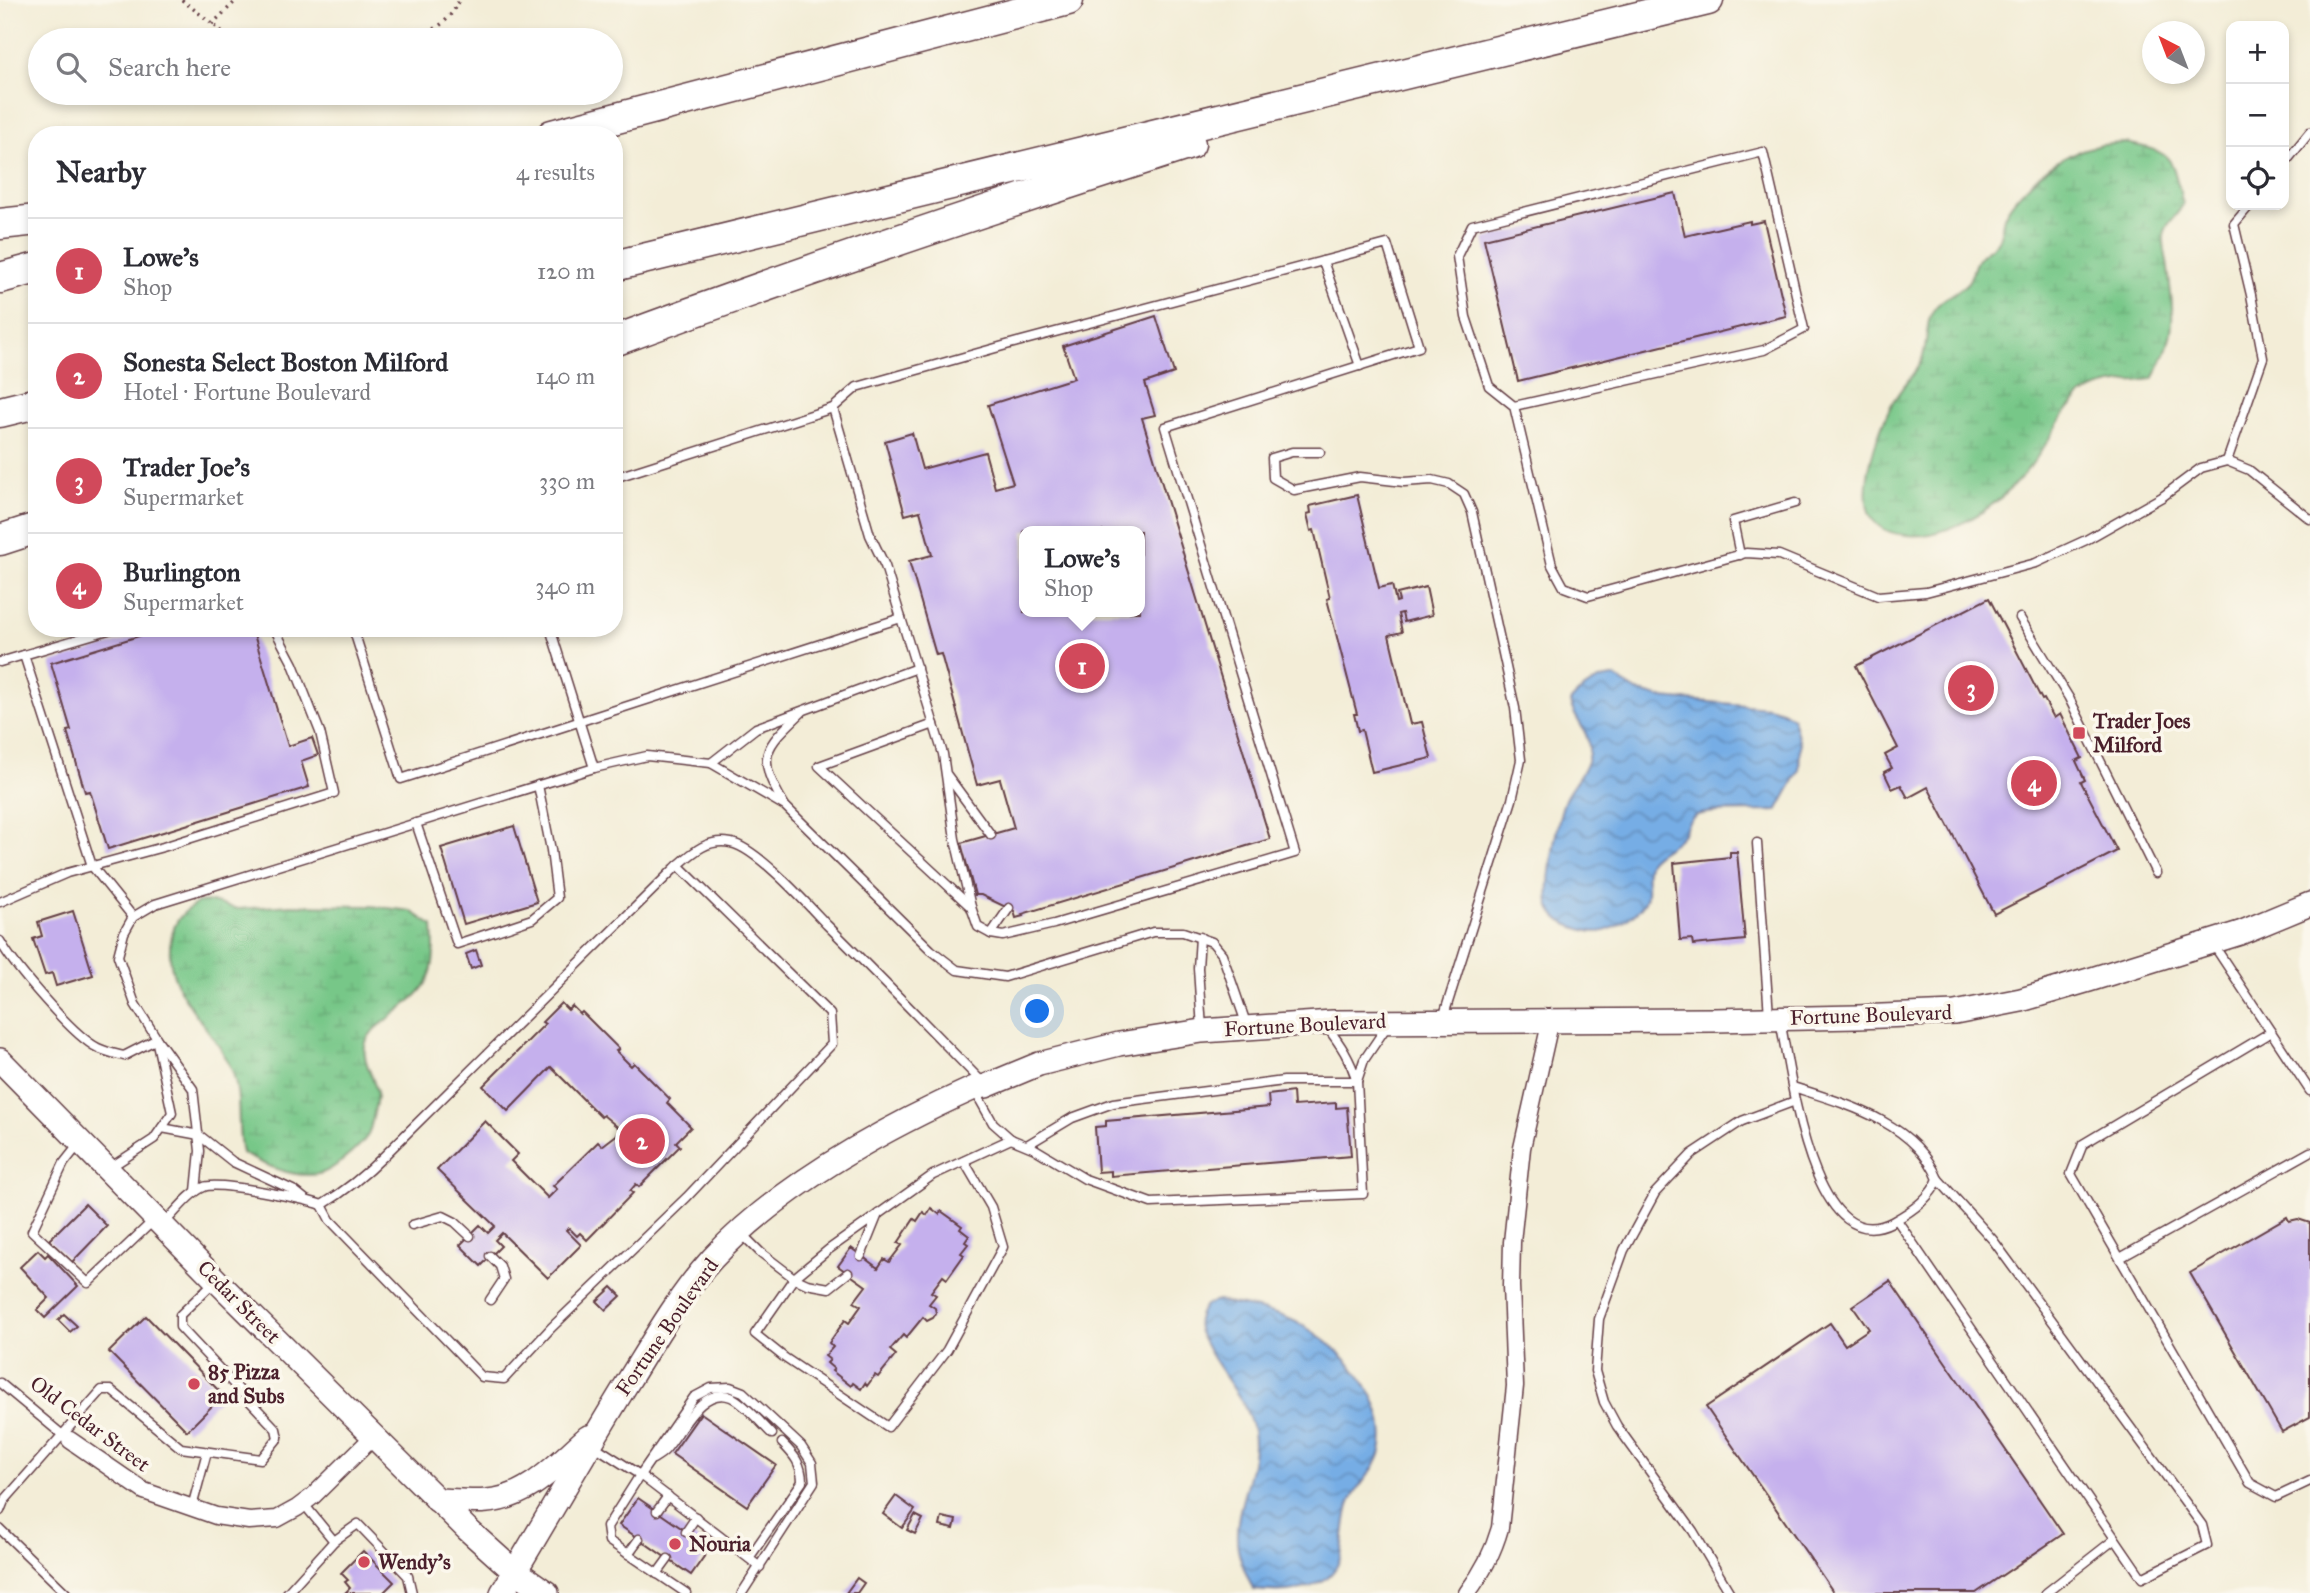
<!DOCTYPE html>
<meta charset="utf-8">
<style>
:root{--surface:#fff;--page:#f2f2f3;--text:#2b2b33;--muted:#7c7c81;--line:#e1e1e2;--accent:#d1495b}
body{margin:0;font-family:"IM FELL Great Primer",serif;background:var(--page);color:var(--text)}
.controls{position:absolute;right:21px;top:21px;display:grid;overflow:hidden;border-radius:14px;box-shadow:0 4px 10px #0003}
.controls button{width:63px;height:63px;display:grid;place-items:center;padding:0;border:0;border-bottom:2px solid var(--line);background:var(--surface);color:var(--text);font:35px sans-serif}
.compass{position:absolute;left:2142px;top:21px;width:63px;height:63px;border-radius:50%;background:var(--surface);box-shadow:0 4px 10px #0003;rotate:318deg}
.you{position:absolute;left:1038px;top:1012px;width:24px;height:24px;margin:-18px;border:5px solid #fff;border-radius:50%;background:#1a73e8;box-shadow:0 0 0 10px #1a73e833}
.badge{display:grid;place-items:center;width:46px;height:46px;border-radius:50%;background:var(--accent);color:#fff;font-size:23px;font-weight:700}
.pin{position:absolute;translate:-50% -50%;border:4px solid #fff;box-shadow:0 2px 7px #0006}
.popup{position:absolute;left:1019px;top:526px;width:126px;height:91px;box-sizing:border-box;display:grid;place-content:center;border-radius:14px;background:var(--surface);filter:drop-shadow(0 2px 5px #0005);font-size:23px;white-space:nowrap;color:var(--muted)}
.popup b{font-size:26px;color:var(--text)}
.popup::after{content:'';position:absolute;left:50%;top:100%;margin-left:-14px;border:14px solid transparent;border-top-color:var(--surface)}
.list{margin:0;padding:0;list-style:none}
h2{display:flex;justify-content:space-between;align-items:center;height:91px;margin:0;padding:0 28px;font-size:30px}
h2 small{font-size:23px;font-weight:400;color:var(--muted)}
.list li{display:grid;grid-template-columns:46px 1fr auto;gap:21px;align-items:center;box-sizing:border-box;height:105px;padding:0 28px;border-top:2px solid var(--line)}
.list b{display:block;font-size:26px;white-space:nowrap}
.list p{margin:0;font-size:23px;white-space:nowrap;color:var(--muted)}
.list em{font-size:23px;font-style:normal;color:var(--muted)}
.icon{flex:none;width:38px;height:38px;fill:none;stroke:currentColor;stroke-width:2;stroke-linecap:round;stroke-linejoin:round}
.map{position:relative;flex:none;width:2310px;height:1593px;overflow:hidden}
.search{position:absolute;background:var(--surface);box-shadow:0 4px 10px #0003;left:28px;top:28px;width:595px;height:77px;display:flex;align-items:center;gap:18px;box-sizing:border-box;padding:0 24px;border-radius:38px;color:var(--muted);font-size:26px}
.panel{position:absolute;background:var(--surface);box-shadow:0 4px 10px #0003;left:28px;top:126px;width:595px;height:511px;border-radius:28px}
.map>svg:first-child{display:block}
.wetland{fill:url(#wetland-marsh);stroke:#60735a;stroke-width:2}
.water{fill:url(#water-waves);stroke:#606688;stroke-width:2}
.building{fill:#c5b0ed;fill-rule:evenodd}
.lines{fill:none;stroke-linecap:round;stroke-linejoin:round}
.service-casing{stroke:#633e45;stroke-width:11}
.minor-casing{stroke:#633e45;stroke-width:19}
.secondary-casing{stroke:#633e45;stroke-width:26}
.motorway-casing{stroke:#633e45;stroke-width:33}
.path{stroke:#633e45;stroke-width:3.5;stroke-dasharray:2 5;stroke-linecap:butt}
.service{stroke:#fff;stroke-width:8}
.minor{stroke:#fff;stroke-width:16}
.secondary{stroke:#fff;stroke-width:23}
.motorway{stroke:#fff;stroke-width:30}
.poi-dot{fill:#d1495b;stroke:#fbf7ec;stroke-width:2.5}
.labels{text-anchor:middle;stroke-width:7;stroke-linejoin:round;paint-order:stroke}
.poi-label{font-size:21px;font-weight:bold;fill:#4a1f2b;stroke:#fbf7ec;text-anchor:start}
.street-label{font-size:21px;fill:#4a1f2b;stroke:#fbf7ec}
</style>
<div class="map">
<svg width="2310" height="1593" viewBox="0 0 2310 1593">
<defs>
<pattern id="wetland-marsh" width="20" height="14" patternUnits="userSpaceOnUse" patternTransform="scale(1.75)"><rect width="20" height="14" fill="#77c788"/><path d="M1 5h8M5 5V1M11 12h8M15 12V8" fill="none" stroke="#68aa76"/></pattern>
<pattern id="water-waves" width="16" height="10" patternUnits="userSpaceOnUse" patternTransform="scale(1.75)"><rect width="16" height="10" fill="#76ade5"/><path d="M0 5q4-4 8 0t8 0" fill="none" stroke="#638cba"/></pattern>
</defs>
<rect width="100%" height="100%" fill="#fbf7ec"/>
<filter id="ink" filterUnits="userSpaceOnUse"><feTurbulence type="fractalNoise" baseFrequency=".0143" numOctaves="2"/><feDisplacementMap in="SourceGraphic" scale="14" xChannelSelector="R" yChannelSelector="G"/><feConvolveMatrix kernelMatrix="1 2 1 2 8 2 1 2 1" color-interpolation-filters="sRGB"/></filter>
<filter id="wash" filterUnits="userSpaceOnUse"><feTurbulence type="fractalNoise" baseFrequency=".00686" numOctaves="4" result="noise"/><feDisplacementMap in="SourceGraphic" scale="28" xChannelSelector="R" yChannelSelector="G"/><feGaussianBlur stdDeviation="1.57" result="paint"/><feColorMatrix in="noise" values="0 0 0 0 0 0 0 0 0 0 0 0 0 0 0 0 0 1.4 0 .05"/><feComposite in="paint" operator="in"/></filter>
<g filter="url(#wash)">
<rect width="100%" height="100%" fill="#f3edd7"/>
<g class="wetland">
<path d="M2126,143C2177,153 2170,157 2183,204C2178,216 2165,223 2164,236C2163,246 2167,259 2168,269C2174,316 2177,336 2153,379C2131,382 2106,382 2086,393C2068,403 2058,426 2047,442C2020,486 1981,523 1930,534C1915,537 1892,536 1879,526C1850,505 1879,427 1893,402C1901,387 1915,375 1922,359C1929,343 1924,322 1935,308C1943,297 1959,293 1968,282C1973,275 1973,265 1979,258C1984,251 1994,248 1998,241C2003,233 2001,223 2005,215C2011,201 2028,185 2039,175C2067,152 2091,144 2126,143Z"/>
<path d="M199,902H211L238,909L291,905L371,906L411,911L433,926C437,980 429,987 388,1019C379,1026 370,1031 366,1042C360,1058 374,1077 377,1093C377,1100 371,1129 368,1135C360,1147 332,1172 318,1174C295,1179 262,1164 242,1153C236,1126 242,1099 233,1073C216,1027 161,993 171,939C174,921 183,911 199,902Z"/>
</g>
<g class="water">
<path d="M1614,677L1637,691L1662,698L1768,707L1782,711L1793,718L1800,744L1799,771L1777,811C1757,812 1714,809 1697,815C1686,819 1688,828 1682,835C1674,846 1656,851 1649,862C1643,874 1650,887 1646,899C1641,912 1617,928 1604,931C1596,933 1586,931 1578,928C1566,925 1555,919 1550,907C1544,891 1558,814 1566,797C1574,782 1589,768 1589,750C1590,731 1574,720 1570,702C1582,688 1596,678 1614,677Z"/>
<path d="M1218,1301C1243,1307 1273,1310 1296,1322C1338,1344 1389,1395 1382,1446C1379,1470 1355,1485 1349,1506C1344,1523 1345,1542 1340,1559C1328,1593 1286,1593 1253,1590C1247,1574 1237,1557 1237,1539C1235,1501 1263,1461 1251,1423C1242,1393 1218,1371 1205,1344C1203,1340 1199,1334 1198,1329C1196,1320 1200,1312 1205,1305Z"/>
</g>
<g id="blocks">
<g class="building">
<path d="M1675,193L1685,236L1750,221V224L1764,221L1786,316L1518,381L1484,239Z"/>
<path d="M1156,316L1174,373L1145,383L1155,415L1142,418L1270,839L1022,914L1023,916L1016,918L1014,911L981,895H975L961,843L1014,828L1000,779L977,785L941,654L936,655L909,561L932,555L920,511L905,515L885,441L912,433L922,469L985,452L995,488L1013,483L988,405L1074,378L1063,346ZM1024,531H1140V612H1024Z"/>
<path d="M1357,495L1379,588L1392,585L1396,602L1399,601L1397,594L1426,587L1432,615L1404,622L1402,613L1398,614L1402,632L1389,635L1410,724L1422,722L1431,758L1372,772L1362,730L1358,731L1354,714H1357L1327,599L1330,598L1314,530L1311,531L1307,514L1311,513L1310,506Z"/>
<path d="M1989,598L2042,700L2044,699L2054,718L2060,714L2082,758L2076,761L2085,780L2081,782L2117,851L1994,914L1928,787L1908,798L1901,785L1892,789L1884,772L1892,768L1885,755L1898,748L1856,666Z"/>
<path d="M165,628H252L288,746L312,738L318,755L301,761L309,787L108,849L90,791L85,792L67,731L71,730L51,663Z"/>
<path d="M514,826L537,902L464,924L441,848Z"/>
<path d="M1730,852H1737L1745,940L1693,945L1692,939L1680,940L1674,863L1730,857Z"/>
<path d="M73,911L93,975L56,986L52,973L45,975L33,939L42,936L38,922Z"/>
<path d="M476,950L481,965L471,969L466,954Z"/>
<path d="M561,1003L568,1010L572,1006L580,1014L582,1012L619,1049L616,1051L631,1066L634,1063L670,1099L667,1103L691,1127L676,1142L680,1146L639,1187L636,1184L630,1191L633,1193L587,1240L580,1233L577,1236L569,1228L566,1230L581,1245L548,1278L502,1233L495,1240L501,1246L481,1266L460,1245L480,1225L488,1233L495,1226L437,1170L485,1121L518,1154L511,1161L548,1198L557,1189L553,1186L598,1142L602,1146L619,1133L625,1139L630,1134L623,1127L620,1129L603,1115L601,1117L551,1067L508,1111L483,1086L545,1024L542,1022Z"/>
<path d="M1293,1092L1294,1106L1336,1103V1108L1347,1107L1351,1156L1111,1176V1171L1098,1172L1095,1127L1106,1126V1121L1269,1107L1268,1095Z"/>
<path d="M85,1204L107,1226L72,1262L49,1240Z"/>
<path d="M931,1208L939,1214L941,1211L962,1226L960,1229L969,1236L965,1242L968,1244L961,1253L964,1255L947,1279L943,1276L931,1292L936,1295L929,1304L935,1308L936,1313L933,1318L927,1321L923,1317L906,1338L903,1335L890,1350L896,1355L878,1377L875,1375L867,1386L865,1383L861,1389L853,1383L851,1386L832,1371L834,1369L827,1363L830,1360L825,1356L833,1347L829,1343L845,1320L849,1323L861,1306L854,1302L866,1286L838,1266L851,1248L878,1268L884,1259L889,1262L902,1245L898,1243L914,1219L917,1221L923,1212L927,1215Z"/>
<path d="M2287,1217L2289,1221L2298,1219L2310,1223V1417L2282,1432L2190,1273Z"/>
<path d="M38,1250L45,1257L48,1254L78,1286L45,1318L37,1310L49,1298L20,1267Z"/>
<path d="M1890,1281L2063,1534L1976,1593H1834L1706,1407L1830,1323L1845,1345L1869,1329L1853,1306Z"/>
<path d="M612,1287L621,1296L606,1310L597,1301Z"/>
<path d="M64,1314L77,1326L70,1332L58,1320Z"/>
<path d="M146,1316L223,1395L187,1431L109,1352Z"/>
<path d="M701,1413L776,1465L747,1506L672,1454Z"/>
<path d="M896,1496L915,1510L902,1528L883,1514Z"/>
<path d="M638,1498L710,1548L691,1575L619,1525Z"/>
<path d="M915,1515L923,1519L915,1534L907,1530Z"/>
<path d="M942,1517L956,1520L954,1529L940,1526Z"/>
<path d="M363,1551L394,1582L383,1593H345L350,1588L345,1582L348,1580L341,1573Z"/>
<path d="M857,1578L864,1583L857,1593H846Z"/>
</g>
</g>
</g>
<g filter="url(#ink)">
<use href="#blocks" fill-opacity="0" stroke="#633e45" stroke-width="2"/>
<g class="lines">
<g class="service-casing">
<g id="service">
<path d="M2284,164L2310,132"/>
<path d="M1323,261L1360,366"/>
<path d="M1514,406L1489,386L1466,317L1457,256L1472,225L1763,152L1804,329L1764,350L1514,406L1552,565L1564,587L1588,596L1746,553L1779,555L1878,596L1926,592L2036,563L2086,540L2162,497L2201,468L2227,461L2249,470L2310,519"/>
<path d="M833,408L870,535L885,566L943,754L955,839L971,907"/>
<path d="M1320,452H1292L1272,458L1273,478L1294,490L1360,477L1404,482L1432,480L1449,484L1464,494L1472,512L1515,708L1521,760L1512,800L1443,1018"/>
<path d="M2227,461L2263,358L2251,295L2234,224L2250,205"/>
<path d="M614,478L833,408L857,387L1010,344L1387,244L1419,347L1165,427L1295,853L1054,924L1003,936L991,934L978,927L971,907L819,766L934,724"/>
<path d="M1740,555L1733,521L1795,503"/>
<path d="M2020,618L2069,698L2156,873"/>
<path d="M353,628L401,779L901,618"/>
<path d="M550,628L594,768"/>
<path d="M24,655L92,866L133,917"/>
<path d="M0,662L115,628"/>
<path d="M711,763L756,728L917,668"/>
<path d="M947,775L991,835"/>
<path d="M784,804C755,756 764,748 802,712"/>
<path d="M416,823L457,944L532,919L557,898L551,850L538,785"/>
<path d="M1757,843L1769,1016"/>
<path d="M0,902L67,873L163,847L334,793L320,732L293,664L274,628"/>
<path d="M991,934L1009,908"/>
<path d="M1200,937L1198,968L1202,1029"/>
<path d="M0,941C14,966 73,1036 98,1048C106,1052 116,1054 124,1056L157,1039"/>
<path d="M2213,944L2310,1091"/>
<path d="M1780,1020C1790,1067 1811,1263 1892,1222C1909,1213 1931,1198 1938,1179C1915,1122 1846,1104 1793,1087"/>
<path d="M1327,1027C1341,1045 1350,1059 1357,1081"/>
<path d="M2271,1032L2083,1144L2071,1174L2250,1483L2276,1497L2310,1481"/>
<path d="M1357,1081L1364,1060L1387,1026"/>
<path d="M975,1091L993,1123L1011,1139L1035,1149L1085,1179L1151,1203L1363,1194L1357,1081H1284L1113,1103L1072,1118L1027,1145"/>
<path d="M162,1128L199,1135L233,1162L295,1191L305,1199"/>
<path d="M79,1144L64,1163L32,1231L88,1283L154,1220"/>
<path d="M111,1167L154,1139L172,1113L157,1043"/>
<path d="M196,1191L200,1151L193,1089L157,1039L135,1004L118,956L124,933L133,917L155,904L594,768L647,756L711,763L785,806L931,950L957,970L1005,977L1153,932H1183L1212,942L1222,954L1247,1026"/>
<path d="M322,1205L330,1220L482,1377L504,1379L551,1328L687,1197L832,1044L830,1014L678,865"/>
<path d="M1897,1220L2142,1578L2207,1545L2202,1525L1993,1240L1938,1179"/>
<path d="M164,1223C176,1212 189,1193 204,1187C218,1181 306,1199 322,1205C345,1191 365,1175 384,1156L675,868C692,853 707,838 731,843C757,848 807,904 827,925C880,977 932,1031 984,1084"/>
<path d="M412,1225L443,1216L455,1222L470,1236"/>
<path d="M742,1234L760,1252L794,1278L828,1250L933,1175L1011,1139"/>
<path d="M490,1256L500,1266L504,1279L490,1300"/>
<path d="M861,1256L878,1214"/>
<path d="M2120,1258L2310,1152"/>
<path d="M848,1273L829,1288L807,1284L794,1278L755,1334L785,1358L888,1427L947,1350L1003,1247L991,1207L964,1161"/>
<path d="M0,1383L65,1437"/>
<path d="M593,1445L640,1475L607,1527L609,1541L686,1593"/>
<path d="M653,1459C658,1456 663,1453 666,1449C681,1432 702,1385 731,1397C743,1402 762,1424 772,1434"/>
<path d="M303,1503L334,1541"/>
<path d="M192,1507L207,1452"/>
<path d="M0,1511L4,1501L102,1390H111L181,1448L261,1459L278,1438L276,1429L180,1327V1315L214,1282"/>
<path d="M657,1511L668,1496"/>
<path d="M0,1529L66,1593"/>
<path d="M686,1532L696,1517"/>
<path d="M628,1554L639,1539"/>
<path d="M749,1558L802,1482C802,1464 794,1455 782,1443"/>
<path d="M657,1574L668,1559"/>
<path d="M287,1593L334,1541L358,1524L408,1576L412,1593"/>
<path d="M742,1593L814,1482L812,1463L801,1446L743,1392L730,1387L711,1388L694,1397L640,1475L760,1567"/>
<path d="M1730,1593L1693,1531L1617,1426L1604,1402L1595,1371L1599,1319L1624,1250L1655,1193L1692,1154L1742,1121L1795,1101"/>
<path d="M2046,1593L2115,1539"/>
</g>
</g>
<g class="minor-casing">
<g id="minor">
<path d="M70,1440L144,1491L216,1516L249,1521L277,1519L297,1508L313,1496L374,1436"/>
<path d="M1467,1593C1483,1572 1493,1553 1500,1528L1515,1386L1511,1286L1512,1242L1522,1148L1551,1019"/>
</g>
</g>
<g class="secondary-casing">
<g id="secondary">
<path d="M0,1060L216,1280L467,1529L507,1565L547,1593"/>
<path d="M437,1500C453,1500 471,1503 487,1501C529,1498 558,1463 588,1437"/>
<path d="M502,1593C545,1522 586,1450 629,1380C655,1338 680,1294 713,1258C780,1186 885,1128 974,1088L986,1086L1039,1064L1119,1044L1202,1031L1333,1022L1714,1020L1858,1017L1955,1013L2021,1000L2089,980L2240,933L2310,904"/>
</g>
</g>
<g class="motorway-casing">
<g id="motorway">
<path d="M552,135L1068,0"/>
<path d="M0,224L37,220"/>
<path d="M614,266L1708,0"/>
<path d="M0,278L37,268"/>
<path d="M614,341C804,270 997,206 1190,144"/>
<path d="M0,412L37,403"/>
<path d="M0,540L37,528"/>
</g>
</g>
<g class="path">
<path d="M182,0L233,40"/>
<path d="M212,24L237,0"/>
<path d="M401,40C430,33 446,28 459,0"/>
</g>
<use href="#service" class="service"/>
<use href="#minor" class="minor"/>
<use href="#secondary" class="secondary"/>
<use href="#motorway" class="motorway"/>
</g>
</g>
<g class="poi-dot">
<rect x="2072" y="726" width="14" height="14" rx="3.5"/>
<circle cx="194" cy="1384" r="7"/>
<circle cx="675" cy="1544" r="7"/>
<circle cx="364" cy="1562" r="7"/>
</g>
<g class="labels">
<g class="poi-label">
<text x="2093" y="728">Trader Joes<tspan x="2093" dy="24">Milford</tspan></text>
<text x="208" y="1379">85 Pizza<tspan x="208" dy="24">and Subs</tspan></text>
<text x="689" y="1551">Nouria</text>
<text x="378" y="1569">Wendy's</text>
</g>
<g class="street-label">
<text transform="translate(1871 1015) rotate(-2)" y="7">Fortune Boulevard</text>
<text transform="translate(1305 1025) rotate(-3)" y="7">Fortune Boulevard</text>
<text transform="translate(239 1302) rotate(45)" y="7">Cedar Street</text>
<text transform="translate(667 1327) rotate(-55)" y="7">Fortune Boulevard</text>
<text transform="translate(90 1424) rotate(37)" y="7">Old Cedar Street</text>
</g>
</g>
</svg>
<div class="controls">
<button>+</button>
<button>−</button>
<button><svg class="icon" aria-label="locate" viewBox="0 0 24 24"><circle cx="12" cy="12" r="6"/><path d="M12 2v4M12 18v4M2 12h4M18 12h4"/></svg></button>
</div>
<svg class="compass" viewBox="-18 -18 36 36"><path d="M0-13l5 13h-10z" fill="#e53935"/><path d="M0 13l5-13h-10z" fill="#7c7c81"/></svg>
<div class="you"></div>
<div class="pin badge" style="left:1082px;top:666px">1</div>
<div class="popup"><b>Lowe's</b>Shop</div>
<div class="pin badge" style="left:642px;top:1141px">2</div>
<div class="pin badge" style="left:1971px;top:688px">3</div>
<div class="pin badge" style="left:2034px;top:783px">4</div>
<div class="search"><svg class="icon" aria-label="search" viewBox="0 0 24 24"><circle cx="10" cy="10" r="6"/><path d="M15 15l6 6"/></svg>Search here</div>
<section class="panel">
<h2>Nearby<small>4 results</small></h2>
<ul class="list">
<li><span class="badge">1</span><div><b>Lowe's</b><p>Shop</p></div><em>120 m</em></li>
<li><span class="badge">2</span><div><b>Sonesta Select Boston Milford</b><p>Hotel · Fortune Boulevard</p></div><em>140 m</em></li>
<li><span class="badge">3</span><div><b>Trader Joe's</b><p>Supermarket</p></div><em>330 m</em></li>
<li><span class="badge">4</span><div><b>Burlington</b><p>Supermarket</p></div><em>340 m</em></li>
</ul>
</section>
</div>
